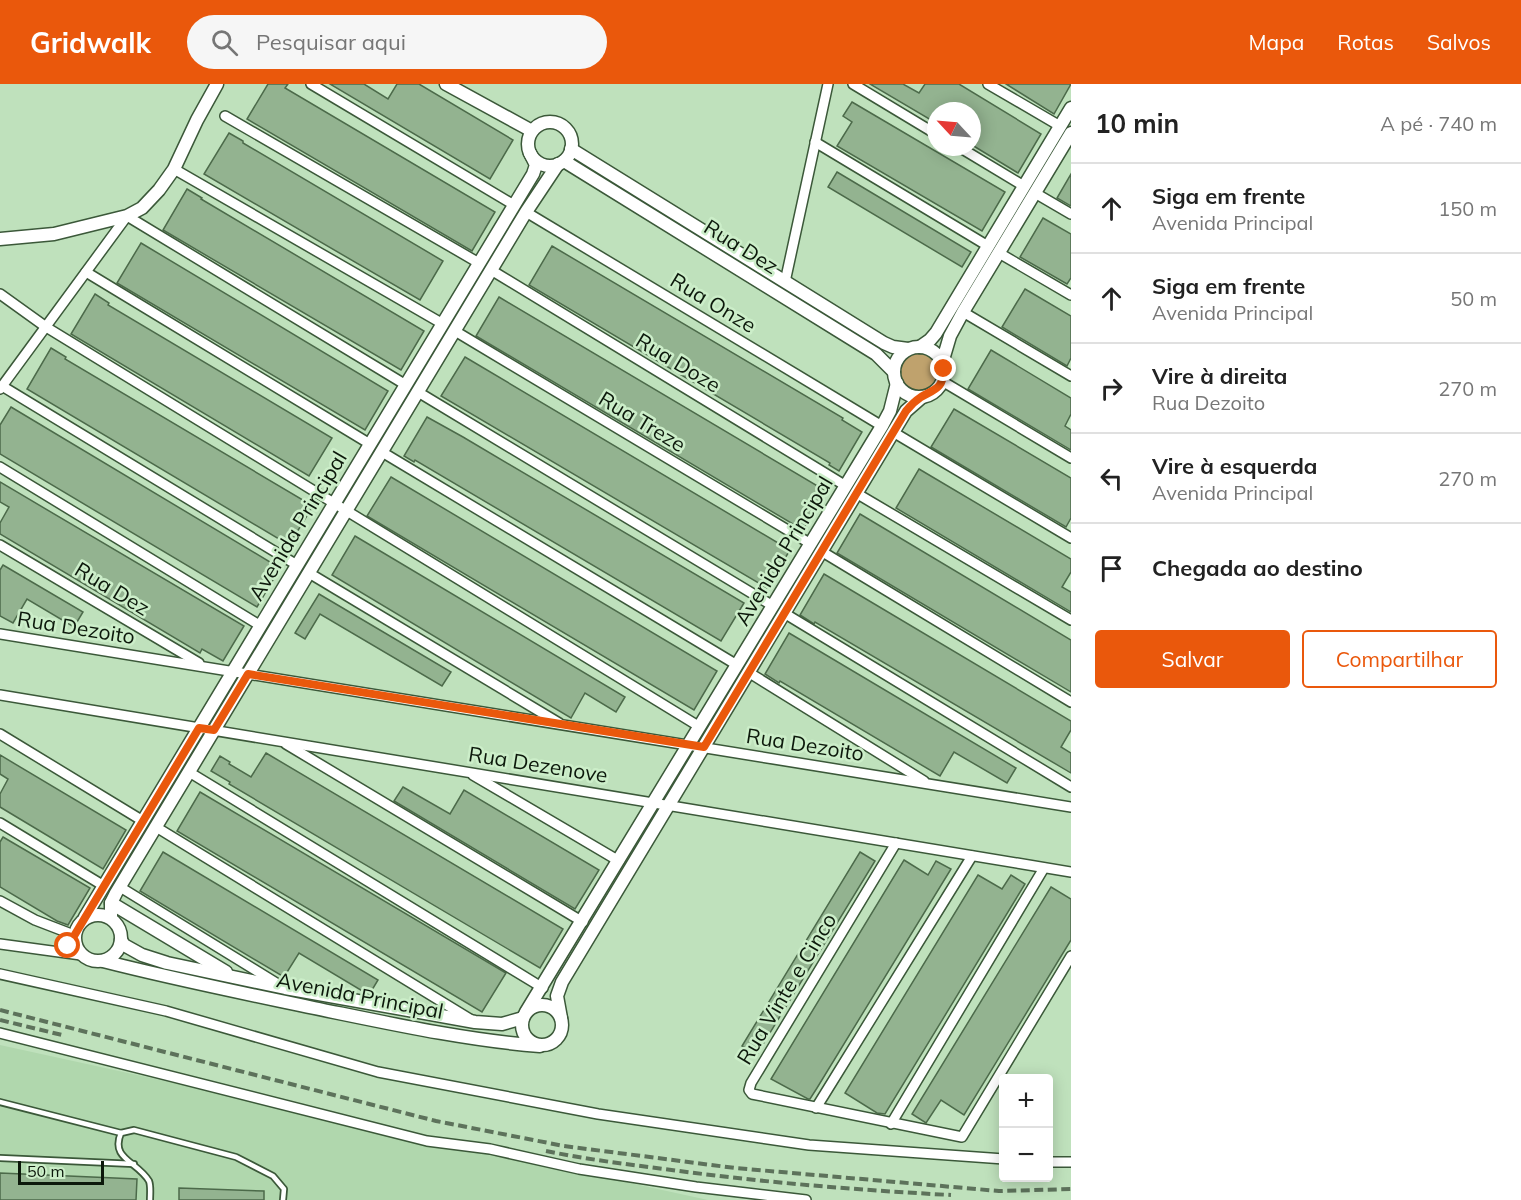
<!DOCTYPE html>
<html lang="pt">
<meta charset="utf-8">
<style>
:root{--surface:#fff;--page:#f6f6f6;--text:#222;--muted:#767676;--line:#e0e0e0;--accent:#ea580c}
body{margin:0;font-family:Mulish,sans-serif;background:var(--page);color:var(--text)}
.controls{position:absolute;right:18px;bottom:18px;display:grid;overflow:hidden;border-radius:6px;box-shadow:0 3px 15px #0003}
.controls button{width:54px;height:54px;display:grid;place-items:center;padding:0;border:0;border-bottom:2px solid var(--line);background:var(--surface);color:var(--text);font:30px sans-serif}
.compass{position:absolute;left:927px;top:18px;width:54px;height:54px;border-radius:50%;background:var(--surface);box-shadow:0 3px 15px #0003;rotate:296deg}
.scale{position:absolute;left:18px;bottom:15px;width:86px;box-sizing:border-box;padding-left:6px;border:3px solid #0c180b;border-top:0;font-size:16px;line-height:21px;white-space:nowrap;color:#0c180b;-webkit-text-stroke:4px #cceec9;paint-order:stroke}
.stop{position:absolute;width:18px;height:18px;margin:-14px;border:4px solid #ea580c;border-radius:50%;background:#fff}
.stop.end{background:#ea580c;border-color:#fff;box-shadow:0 2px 6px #0008}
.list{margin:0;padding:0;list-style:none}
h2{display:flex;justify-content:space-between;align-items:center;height:78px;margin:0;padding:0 24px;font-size:26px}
h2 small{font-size:20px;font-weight:400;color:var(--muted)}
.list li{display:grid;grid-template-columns:39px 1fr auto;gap:18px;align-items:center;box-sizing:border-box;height:90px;padding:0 24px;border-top:2px solid var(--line)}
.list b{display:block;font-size:22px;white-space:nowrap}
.list p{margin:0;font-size:20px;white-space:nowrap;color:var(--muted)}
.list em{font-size:20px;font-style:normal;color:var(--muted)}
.actions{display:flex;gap:12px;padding:18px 24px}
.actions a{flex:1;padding:14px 0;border:2px solid var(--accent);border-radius:6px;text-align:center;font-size:21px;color:var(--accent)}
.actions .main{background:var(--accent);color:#fff}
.icon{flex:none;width:33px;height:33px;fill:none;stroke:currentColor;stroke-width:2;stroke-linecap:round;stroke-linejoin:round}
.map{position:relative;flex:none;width:1071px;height:1116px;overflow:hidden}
header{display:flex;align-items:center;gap:36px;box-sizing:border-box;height:84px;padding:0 30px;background:var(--accent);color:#fff}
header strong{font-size:28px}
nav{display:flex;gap:33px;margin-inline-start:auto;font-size:21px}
.search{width:420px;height:54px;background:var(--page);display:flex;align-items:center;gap:15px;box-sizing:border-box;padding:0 21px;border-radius:33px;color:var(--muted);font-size:22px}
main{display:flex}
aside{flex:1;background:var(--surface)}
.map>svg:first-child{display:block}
.built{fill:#b0d7ad}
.green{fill:#bfa26d}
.building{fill:#93b390;stroke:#4c6a4a;stroke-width:1.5}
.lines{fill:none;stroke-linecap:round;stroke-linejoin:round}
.service-casing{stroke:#3b5839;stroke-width:8}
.minor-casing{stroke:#3b5839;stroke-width:12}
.tertiary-casing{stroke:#3b5839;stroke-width:15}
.service{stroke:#fff;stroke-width:4.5}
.minor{stroke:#fff;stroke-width:9}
.tertiary{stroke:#fff;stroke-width:12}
.rail{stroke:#5d725b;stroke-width:4;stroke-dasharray:9 4.5;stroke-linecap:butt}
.route{stroke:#ea580c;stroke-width:8}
.labels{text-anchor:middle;stroke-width:5;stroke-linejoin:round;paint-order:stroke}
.street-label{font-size:21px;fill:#0c180b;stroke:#cceec9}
</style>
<header>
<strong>Gridwalk</strong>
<div class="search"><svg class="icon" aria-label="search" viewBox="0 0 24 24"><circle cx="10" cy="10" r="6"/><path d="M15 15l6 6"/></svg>Pesquisar aqui</div>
<nav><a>Mapa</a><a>Rotas</a><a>Salvos</a></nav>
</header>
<main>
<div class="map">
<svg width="1071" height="1116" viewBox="0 0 1071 1116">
<rect width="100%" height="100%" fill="#bfe1bc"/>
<path class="built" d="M0,961L708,1116H0Z"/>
<circle class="green" cx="919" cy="288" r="20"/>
<g class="building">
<path d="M268,0H288L285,4L495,128L472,167L247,35Z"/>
<path d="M330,0H364L388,15L397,0H419L513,56L490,95Z"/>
<path d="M870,0H903L919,9L925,0H959L1041,50L1018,89L972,61V27H936V39Z"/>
<path d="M1006,0H1071L1054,30Z"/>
<path d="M852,18L1005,108L982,147L837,62L852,38L843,32Z"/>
<path d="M229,49L243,57V59L443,177L420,216L204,90Z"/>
<path d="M837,88L971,168L962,183L828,103Z"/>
<path d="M1071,90V122L1057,114Z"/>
<path d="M187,105L202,114L201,115L424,247L401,286L163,146Z"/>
<path d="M1043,134L1071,150V194L1067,200L1020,173Z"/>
<path d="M141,159L388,307L365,346L117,199Z"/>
<path d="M552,162L843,334L842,336L862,348L839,387L829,381L830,379L529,201Z"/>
<path d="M1025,205L1071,232V274L1067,282L1002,243Z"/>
<path d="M95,210L109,219L108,221L332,354L309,392L71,250Z"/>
<path d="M499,213L826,407L803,446L476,252Z"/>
<path d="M51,264L66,273L65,275L313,422L289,461L27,305Z"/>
<path d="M991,266L1071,314V330L1065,342L1071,346V366L968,305Z"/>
<path d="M465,273L790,466L767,504L441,312Z"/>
<path d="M11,323L280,484L257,523L0,370V341Z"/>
<path d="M954,325L1071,394V434L1066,443L931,363Z"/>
<path d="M427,333L463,353L744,519L721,557L415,376L414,378L404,372Z"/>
<path d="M919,385L1071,475V488L1062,503L1071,508V528L896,424Z"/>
<path d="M391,393L717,587L694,626L367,432Z"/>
<path d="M0,398L244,542L223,577L202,565L200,569L0,450V439L9,423L0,418Z"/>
<path d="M860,430L1071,556V608L837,469Z"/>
<path d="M355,452L625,613L616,628L585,609L571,634L332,491Z"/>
<path d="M3,481L83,528L74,543L27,515L13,539L0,532V486Z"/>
<path d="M824,490L1071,637V646L1061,663L1071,669V689L815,538L814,540L800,531Z"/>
<path d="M319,510L451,588L442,602L320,530L305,555L295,549Z"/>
<path d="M789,549L1016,684L1007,699L954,668L940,692L780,597L779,599L765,590Z"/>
<path d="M266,669L563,845L540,884L229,700L230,698L211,687L220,672L230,678L229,680L251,693Z"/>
<path d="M0,671L126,746L103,785L0,723V710L8,695L0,690Z"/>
<path d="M403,703L450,730L464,706L599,786L575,825L394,717Z"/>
<path d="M200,708L506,889L482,928L177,747Z"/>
<path d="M3,753L90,804L68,841L57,837L0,803V758Z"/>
<path d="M163,768L378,896L369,911L299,869L284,893L140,807Z"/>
<path d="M860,768L875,777L757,970L742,962Z"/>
<path d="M904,776L928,791L936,777L951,785L817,1004L810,1015H808L771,995Z"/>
<path d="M978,791L1002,805L1011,791L1025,800L885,1030L877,1029L845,1009Z"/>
<path d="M1051,803L1071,815V856L964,1031L941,1016L926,1039L912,1030Z"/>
<path d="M0,1089L137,1095L136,1116H0Z"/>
<path d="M179,1104L264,1107V1116H179Z"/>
</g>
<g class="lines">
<g class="service-casing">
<g id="service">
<path d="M0,1018L121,1049"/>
<path d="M0,1074L134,1080"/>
<path d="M150,1116C150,1110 151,1102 149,1097C137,1077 110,1075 121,1049L134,1046L236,1073L273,1092L284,1105L283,1116"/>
</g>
</g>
<g class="minor-casing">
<g id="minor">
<path d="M311,0L514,121"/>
<path d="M853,0L936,50"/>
<path d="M988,0L1060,42"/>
<path d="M225,32L479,179"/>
<path d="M815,58L988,162"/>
<path d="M959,63L1024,102"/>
<path d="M174,85L443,240"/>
<path d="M1035,109L1071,130"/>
<path d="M526,128L882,342"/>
<path d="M999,169L1071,211"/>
<path d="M491,186L846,402"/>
<path d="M86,188L370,360"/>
<path d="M785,198L828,0"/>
<path d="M0,210L46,243L700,643"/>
<path d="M963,228L1071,292"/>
<path d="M455,247L811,460"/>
<path d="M942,297L1071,374"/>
<path d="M2,302L297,481"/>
<path d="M0,305L127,132L406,301"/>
<path d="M418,308L773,522"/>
<path d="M893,348L1071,454"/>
<path d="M382,368L737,581"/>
<path d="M0,383L261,542"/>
<path d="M856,409L1071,536"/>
<path d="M0,461L199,579"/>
<path d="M821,467L1071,618"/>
<path d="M309,489L559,639"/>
<path d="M784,529L1071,703"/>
<path d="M0,550L1071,723"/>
<path d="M748,588L924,697"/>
<path d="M0,611L1071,788"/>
<path d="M0,650L143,737"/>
<path d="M286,660L583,838"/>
<path d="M189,688L543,904"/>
<path d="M473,691L619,777"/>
<path d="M0,739L104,802"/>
<path d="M156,743L470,935"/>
<path d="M896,759L751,999L749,1006L752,1010L962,1053L1071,872"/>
<path d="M120,803L278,900"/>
<path d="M0,817L35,836L74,851L62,867"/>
<path d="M0,860L81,871"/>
<path d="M0,890L166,927L378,988L598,1030L809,1061L1004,1075"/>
<path d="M0,949L427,1057L490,1065L579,1085L696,1103L806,1116"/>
<path d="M816,1024L972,772"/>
<path d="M891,1040L1044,784"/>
<path d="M1048,1078H1071"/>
</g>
</g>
<g class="tertiary-casing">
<g id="tertiary">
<path d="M446,0L532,47"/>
<circle cx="550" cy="60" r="22"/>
<path d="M571,65L884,259L893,263L908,265"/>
<path d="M564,77L876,270L894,288"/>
<path d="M0,155L54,150L127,132L142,124L159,106L174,85L197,36L217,0"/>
<path d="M920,263L930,256L936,249L1071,24"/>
<circle cx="919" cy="288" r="25"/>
<path d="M942,279L950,252L963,228L1071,49"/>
<path d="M111,819L226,888"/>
<circle cx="98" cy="854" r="23"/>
<path d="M85,833L533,90L536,81L530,69"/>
<path d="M111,834V819L116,809L526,128L558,80"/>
<path d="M121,856L124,861L142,871L167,879L285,904L475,938L502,940L523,934"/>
<path d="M103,877C173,895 243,909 314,924C388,939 464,956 540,962"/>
<circle cx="542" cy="941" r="20"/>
<path d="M526,928L882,342L890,327L897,299"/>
<path d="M561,934L557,912L562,898L906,327L922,313"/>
</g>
</g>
<use href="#service" class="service"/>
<use href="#minor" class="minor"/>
<use href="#tertiary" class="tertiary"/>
<g class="rail">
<path d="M0,926L436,1037L564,1062L735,1084L999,1107L1071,1105"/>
<path d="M0,936L62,951"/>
<path d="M546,1067C585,1075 624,1080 664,1085C760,1098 854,1106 951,1111"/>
</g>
</g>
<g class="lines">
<path class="route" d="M68,862L199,644L214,646L248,590L704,663L906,327C910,322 915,317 921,313C935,305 943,305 944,285"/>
</g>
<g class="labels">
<g class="street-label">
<text transform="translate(741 163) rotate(32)" y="7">Rua Dez</text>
<text transform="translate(713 219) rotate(31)" y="7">Rua Onze</text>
<text transform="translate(678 279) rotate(31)" y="7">Rua Doze</text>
<text transform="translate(642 338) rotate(31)" y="7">Rua Treze</text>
<text transform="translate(298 442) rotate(-59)" y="7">Avenida Principal</text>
<text transform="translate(784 467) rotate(-59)" y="7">Avenida Principal</text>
<text transform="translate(112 505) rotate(31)" y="7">Rua Dez</text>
<text transform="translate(76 544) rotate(9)" y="7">Rua Dezoito</text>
<text transform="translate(805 661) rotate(9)" y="7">Rua Dezoito</text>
<text transform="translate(538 681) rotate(9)" y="7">Rua Dezenove</text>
<text transform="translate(787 905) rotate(-59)" y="7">Rua Vinte e Cinco</text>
<text transform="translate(360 912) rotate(11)" y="7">Avenida Principal</text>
</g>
</g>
</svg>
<div class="controls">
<button>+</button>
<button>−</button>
</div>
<svg class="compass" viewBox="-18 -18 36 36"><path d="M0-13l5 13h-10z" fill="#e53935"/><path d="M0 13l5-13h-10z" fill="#767676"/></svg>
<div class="scale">50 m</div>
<div class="stop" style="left:68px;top:862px"></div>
<div class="stop end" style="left:944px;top:285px"></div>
</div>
<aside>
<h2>10 min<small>A pé · 740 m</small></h2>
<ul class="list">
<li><svg class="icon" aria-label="ahead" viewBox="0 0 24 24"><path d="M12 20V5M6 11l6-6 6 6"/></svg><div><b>Siga em frente</b><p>Avenida Principal</p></div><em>150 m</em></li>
<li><svg class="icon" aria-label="ahead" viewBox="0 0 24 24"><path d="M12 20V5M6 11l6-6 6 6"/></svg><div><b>Siga em frente</b><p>Avenida Principal</p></div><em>50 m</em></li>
<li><svg class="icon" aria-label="right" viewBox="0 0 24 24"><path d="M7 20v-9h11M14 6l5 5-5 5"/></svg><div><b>Vire à direita</b><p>Rua Dezoito</p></div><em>270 m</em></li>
<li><svg class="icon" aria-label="left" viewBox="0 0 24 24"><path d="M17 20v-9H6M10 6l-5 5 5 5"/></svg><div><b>Vire à esquerda</b><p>Avenida Principal</p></div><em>270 m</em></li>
<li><svg class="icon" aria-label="arrive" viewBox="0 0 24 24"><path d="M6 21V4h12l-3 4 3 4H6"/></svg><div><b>Chegada ao destino</b></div></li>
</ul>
<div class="actions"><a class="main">Salvar</a><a>Compartilhar</a></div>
</aside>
</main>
